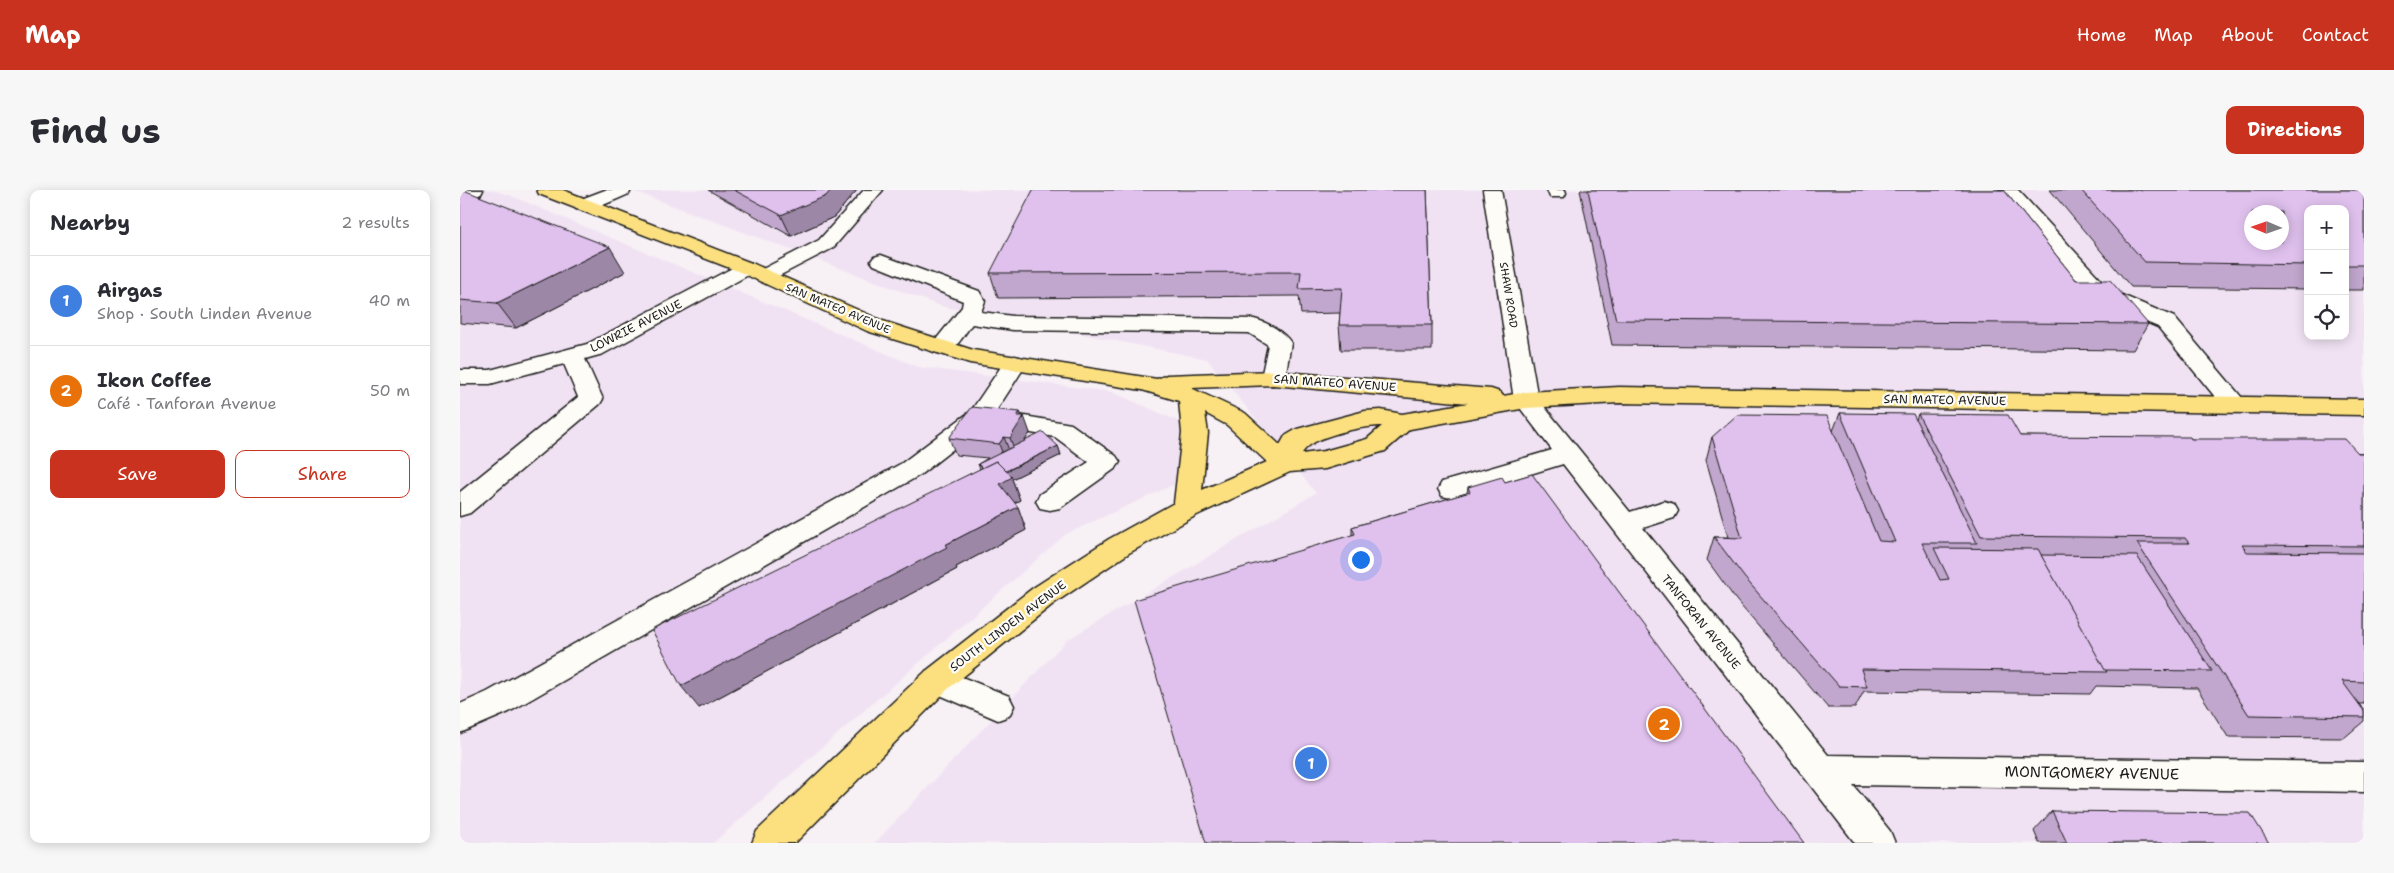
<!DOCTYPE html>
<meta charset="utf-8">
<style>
:root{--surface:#fff;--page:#f7f7f7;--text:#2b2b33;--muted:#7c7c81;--line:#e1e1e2;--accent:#c8321e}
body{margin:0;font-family:"Shantell Sans",sans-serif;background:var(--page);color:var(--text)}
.controls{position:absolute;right:15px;top:15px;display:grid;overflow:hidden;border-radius:10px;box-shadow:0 2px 12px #0003}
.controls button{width:45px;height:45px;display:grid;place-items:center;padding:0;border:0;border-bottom:1px solid var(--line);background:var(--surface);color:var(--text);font:25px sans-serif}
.compass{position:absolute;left:1784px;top:15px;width:45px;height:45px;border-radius:50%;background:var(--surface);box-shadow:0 2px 12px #0003;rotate:272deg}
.you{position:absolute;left:900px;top:369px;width:18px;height:18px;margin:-12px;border:4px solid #fff;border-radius:50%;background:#1a73e8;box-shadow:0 0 0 8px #1a73e833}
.badge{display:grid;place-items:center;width:32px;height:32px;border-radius:50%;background:var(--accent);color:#fff;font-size:16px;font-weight:700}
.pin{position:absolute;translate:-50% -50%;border:2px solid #fff;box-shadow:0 1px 5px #0006}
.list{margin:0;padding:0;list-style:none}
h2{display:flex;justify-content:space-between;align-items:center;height:65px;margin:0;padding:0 20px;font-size:21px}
h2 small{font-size:16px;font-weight:400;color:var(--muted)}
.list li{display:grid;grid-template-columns:32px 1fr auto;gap:15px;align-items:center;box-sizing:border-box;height:90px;padding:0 20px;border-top:1px solid var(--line)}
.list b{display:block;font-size:19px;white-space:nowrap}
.list p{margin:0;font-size:16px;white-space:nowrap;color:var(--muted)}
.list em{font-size:16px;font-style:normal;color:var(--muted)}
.actions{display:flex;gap:10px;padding:15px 20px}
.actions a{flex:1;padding:11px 0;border:1px solid var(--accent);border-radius:10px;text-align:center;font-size:18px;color:var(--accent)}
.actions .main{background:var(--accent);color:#fff}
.icon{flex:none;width:28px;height:28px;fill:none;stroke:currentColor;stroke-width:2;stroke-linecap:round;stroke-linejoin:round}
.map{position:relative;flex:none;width:1904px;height:653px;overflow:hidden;border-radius:10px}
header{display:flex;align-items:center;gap:30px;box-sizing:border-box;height:70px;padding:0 25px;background:var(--accent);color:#fff}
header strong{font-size:24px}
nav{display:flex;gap:28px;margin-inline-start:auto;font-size:18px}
.intro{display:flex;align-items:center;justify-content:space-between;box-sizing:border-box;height:120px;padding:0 30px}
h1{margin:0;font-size:35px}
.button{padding:12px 22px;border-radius:10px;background:var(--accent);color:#fff;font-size:18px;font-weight:700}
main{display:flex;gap:30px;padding:0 30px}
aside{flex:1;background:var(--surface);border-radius:10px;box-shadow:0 2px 12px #0003}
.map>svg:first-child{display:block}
.built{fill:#f0e2f3;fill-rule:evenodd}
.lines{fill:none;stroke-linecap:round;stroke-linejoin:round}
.minor-casing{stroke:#1c1c1c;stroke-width:3}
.major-casing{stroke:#1c1c1c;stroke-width:3}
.minor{fill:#fdfcf7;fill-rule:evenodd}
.major{fill:#fce080;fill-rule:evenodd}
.wall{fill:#c1a6cd;stroke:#1c1c1c}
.shaded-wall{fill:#9d87a7;stroke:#1c1c1c}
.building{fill:#e0c1ee;stroke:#1c1c1c;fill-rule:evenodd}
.labels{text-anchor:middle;stroke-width:4.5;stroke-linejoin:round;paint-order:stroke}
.far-street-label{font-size:11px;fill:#1c1c1c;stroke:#fdfcf7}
.street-label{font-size:12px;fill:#1c1c1c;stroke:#fdfcf7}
.near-street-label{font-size:15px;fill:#1c1c1c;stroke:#fdfcf7}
</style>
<header>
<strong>Map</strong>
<nav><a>Home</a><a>Map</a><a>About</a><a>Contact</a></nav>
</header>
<div class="intro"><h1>Find us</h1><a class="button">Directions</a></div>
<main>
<aside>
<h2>Nearby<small>2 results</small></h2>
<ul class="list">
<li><span class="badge" style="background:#3f7fe0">1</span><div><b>Airgas</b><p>Shop · South Linden Avenue</p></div><em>40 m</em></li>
<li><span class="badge" style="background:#e8710a">2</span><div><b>Ikon Coffee</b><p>Café · Tanforan Avenue</p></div><em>50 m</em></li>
</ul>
<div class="actions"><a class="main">Save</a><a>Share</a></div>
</aside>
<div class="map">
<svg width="1904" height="653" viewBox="0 0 1904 653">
<rect width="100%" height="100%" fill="#f7f0f5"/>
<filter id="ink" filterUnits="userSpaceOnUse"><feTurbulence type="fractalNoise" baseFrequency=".02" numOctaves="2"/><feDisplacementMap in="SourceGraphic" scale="10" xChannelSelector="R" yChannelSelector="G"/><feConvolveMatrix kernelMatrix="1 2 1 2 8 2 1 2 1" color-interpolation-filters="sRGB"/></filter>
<g filter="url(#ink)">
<g class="built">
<path d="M0,0H31L49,5L458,177L652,202L736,239L739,283L606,344L253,653H0Z"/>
<path d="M171,0H1904V653H415L607,450L856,303L747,169L481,116ZM1848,19H1885V146H1848ZM1792,22H1822V52H1792Z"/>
</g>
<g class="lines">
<g class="minor-casing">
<g id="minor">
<path d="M0,0H23L21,4L0,13Z"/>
<path d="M145,0H171L169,4C153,10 132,23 116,19L113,15L116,11Z"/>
<path d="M404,0H423L373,58L311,90L304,92L297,90L293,86L297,82L359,50Z"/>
<path d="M1023,0H1041L1078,209L1170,322L1204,311L1214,314L1218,321L1214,328L1183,338L1368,565L1904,572V602L1393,595L1430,641L1435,653H1395L1103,274L991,308L982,306L978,299L982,292L1092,260L1054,210Z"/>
<path d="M1087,0H1105L1106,3L1104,7H1090Z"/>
<path d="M1539,0H1558L1642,91L1657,103L1714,127L1783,209L1786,214L1783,219L1774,222L1765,219L1698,137L1641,113L1626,101Z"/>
<path d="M421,65L519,101L525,111L521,122L553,126L794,129C807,132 824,142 831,153L825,188L821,193L813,195L805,193L801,188L808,155L789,143L553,140L512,134C501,148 494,167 474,162L470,157L502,117L503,111L414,75L411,71L414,67Z"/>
<path d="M287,72L294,74L297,78L294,82L143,164L125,169L143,209L140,214L10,323L0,326V302L118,207L104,174L30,194H0V180H30L127,154L280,74Z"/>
<path d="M555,166L563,168L567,173L536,221L611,234L656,266L660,272L656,278L600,318L590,320L580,318L576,311L580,304L629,272L595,247L524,235L460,285L49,522L0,543V514L27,502L442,273L511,221L547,168Z"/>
<path d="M477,477L549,506L554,516L549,526L538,530L466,499L461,490L466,481Z"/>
</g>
</g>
<g class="major-casing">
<path id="major" d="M77,0H103L294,74L423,131L513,160L697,189L707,185L813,181L1031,199L1040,202L1043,206L1066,202L1159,197L1904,209V225L1159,213L1066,218L950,239L925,261L865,279L830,282L737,325L669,363L593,414L488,499L335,653H292L297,641L466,481L573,398L649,349L714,313L722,243L719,211L682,200L510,173L407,141L280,82L79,4ZM813,195L1008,213L942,224L921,220L905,221L837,239L825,246L820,255L785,223L731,198ZM745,223L767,235L807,272L742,300L748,243ZM922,236L907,249L864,261L842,264C849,246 904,236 922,236Z"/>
</g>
<use href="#minor" class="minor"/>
<use href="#major" class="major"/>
</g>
<g class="wall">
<path d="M248,0H397L374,27L331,46Z"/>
<path d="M967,0L972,135V160H881L879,135L880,123L841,124L839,106L538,108L530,83Z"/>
<path d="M1120,0H1544L1616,90L1688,134L1673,160L1152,155Z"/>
<path d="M1590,0H1904V100H1885V19H1848V99L1671,97Z"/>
<path d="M0,4L165,82L56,138L0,133Z"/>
<path d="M560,222L570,243L565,250L598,256L601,265L552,289L560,310L554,313L558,317L566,340L496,377L497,379L239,518L520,279L518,274L528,268L496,265L489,248Z"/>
<path d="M1380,223L1456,230L1458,224L1560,246L1731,249L1904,263V514H1899L1904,521V531L1884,548L1768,547L1737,498L1636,496L1630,504L1404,501L1395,518H1368L1276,410L1247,370L1254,347H1268L1246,270L1252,247L1373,241Z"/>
<path d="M1045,292L892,345V337L1007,303L1008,297Z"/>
<path d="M1592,621L1809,653H1579L1574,641Z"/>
</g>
<g class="shaded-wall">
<path d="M371,0H397L374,27L331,46L321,25Z"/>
<path d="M150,57L165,82L56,138L37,113Z"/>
<path d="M560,222L563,229L564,226L570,243L556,264L550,248L557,226Z"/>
<path d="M544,247L550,263L545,270L539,254Z"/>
<path d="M598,256L601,265L552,289L560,310L549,316L540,294L541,284Z"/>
<path d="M558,317L566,340L496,377L497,379L239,518L221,496L485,355Z"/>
</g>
<g class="building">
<path d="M274,0H371L366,6L321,25Z"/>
<path d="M573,0H967L972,135H879L882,98L839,99L841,82L530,83Z"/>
<path d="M1128,0H1544L1616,90H1650L1688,134L1156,130Z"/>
<path d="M1621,0H1904V75H1885V19H1848V75L1685,72ZM1792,22H1822V52H1792Z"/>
<path d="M6,1L150,57L37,113L0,110V4Z"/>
<path d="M512,217L560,222L557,226H564L550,248L544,247L539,254L489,248Z"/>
<path d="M1380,223L1453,224L1517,353H1462L1480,390L1489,389L1474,358L1578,359L1647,482L1401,479L1407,497L1379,496L1284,387L1254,347L1282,348L1252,247L1277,225L1367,226L1419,351L1435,352Z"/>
<path d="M1458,224L1548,225L1560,246L1730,247L1731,249H1885L1898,263H1904V356L1782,355L1787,362L1904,363V492L1882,491L1904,521V527L1789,525L1677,353H1729L1725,348L1521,346Z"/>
<path d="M583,242L598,256L546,281L536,271L522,278L518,274Z"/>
<path d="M536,271L552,287L540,294L558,317L485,355L487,357L221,496L192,440Z"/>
<path d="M1072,284L1344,653H746L674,410L895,344L892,337L1010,302L1008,297L1042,287L1045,292Z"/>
<path d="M1581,365L1677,366L1752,481L1645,480Z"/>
<path d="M1592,621L1790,623L1809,653H1607Z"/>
</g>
</g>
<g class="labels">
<g class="far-street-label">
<text transform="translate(1049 105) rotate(81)" y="4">SHAW ROAD</text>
<text transform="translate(378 118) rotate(23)" y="4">SAN MATEO AVENUE</text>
</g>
<g class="street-label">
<text transform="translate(176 136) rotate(-27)" y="4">LOWRIE AVENUE</text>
<text transform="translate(875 193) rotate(4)" y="4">SAN MATEO AVENUE</text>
<text transform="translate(1485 210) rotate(1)" y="4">SAN MATEO AVENUE</text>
<text transform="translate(1241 432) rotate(51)" y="4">TANFORAN AVENUE</text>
<text transform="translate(548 436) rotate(-37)" y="4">SOUTH LINDEN AVENUE</text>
</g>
<g class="near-street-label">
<text transform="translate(1632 583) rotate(1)" y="5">MONTGOMERY AVENUE</text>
</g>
</g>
</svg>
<div class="controls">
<button>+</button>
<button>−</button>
<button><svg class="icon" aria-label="locate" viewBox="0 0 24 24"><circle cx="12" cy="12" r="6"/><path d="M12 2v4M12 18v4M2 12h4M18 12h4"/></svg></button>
</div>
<svg class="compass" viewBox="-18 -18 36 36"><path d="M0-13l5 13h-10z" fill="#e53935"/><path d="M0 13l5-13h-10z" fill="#7c7c81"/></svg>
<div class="you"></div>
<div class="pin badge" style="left:851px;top:573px;background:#3f7fe0">1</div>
<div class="pin badge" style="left:1204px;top:534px;background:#e8710a">2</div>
</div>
</main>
